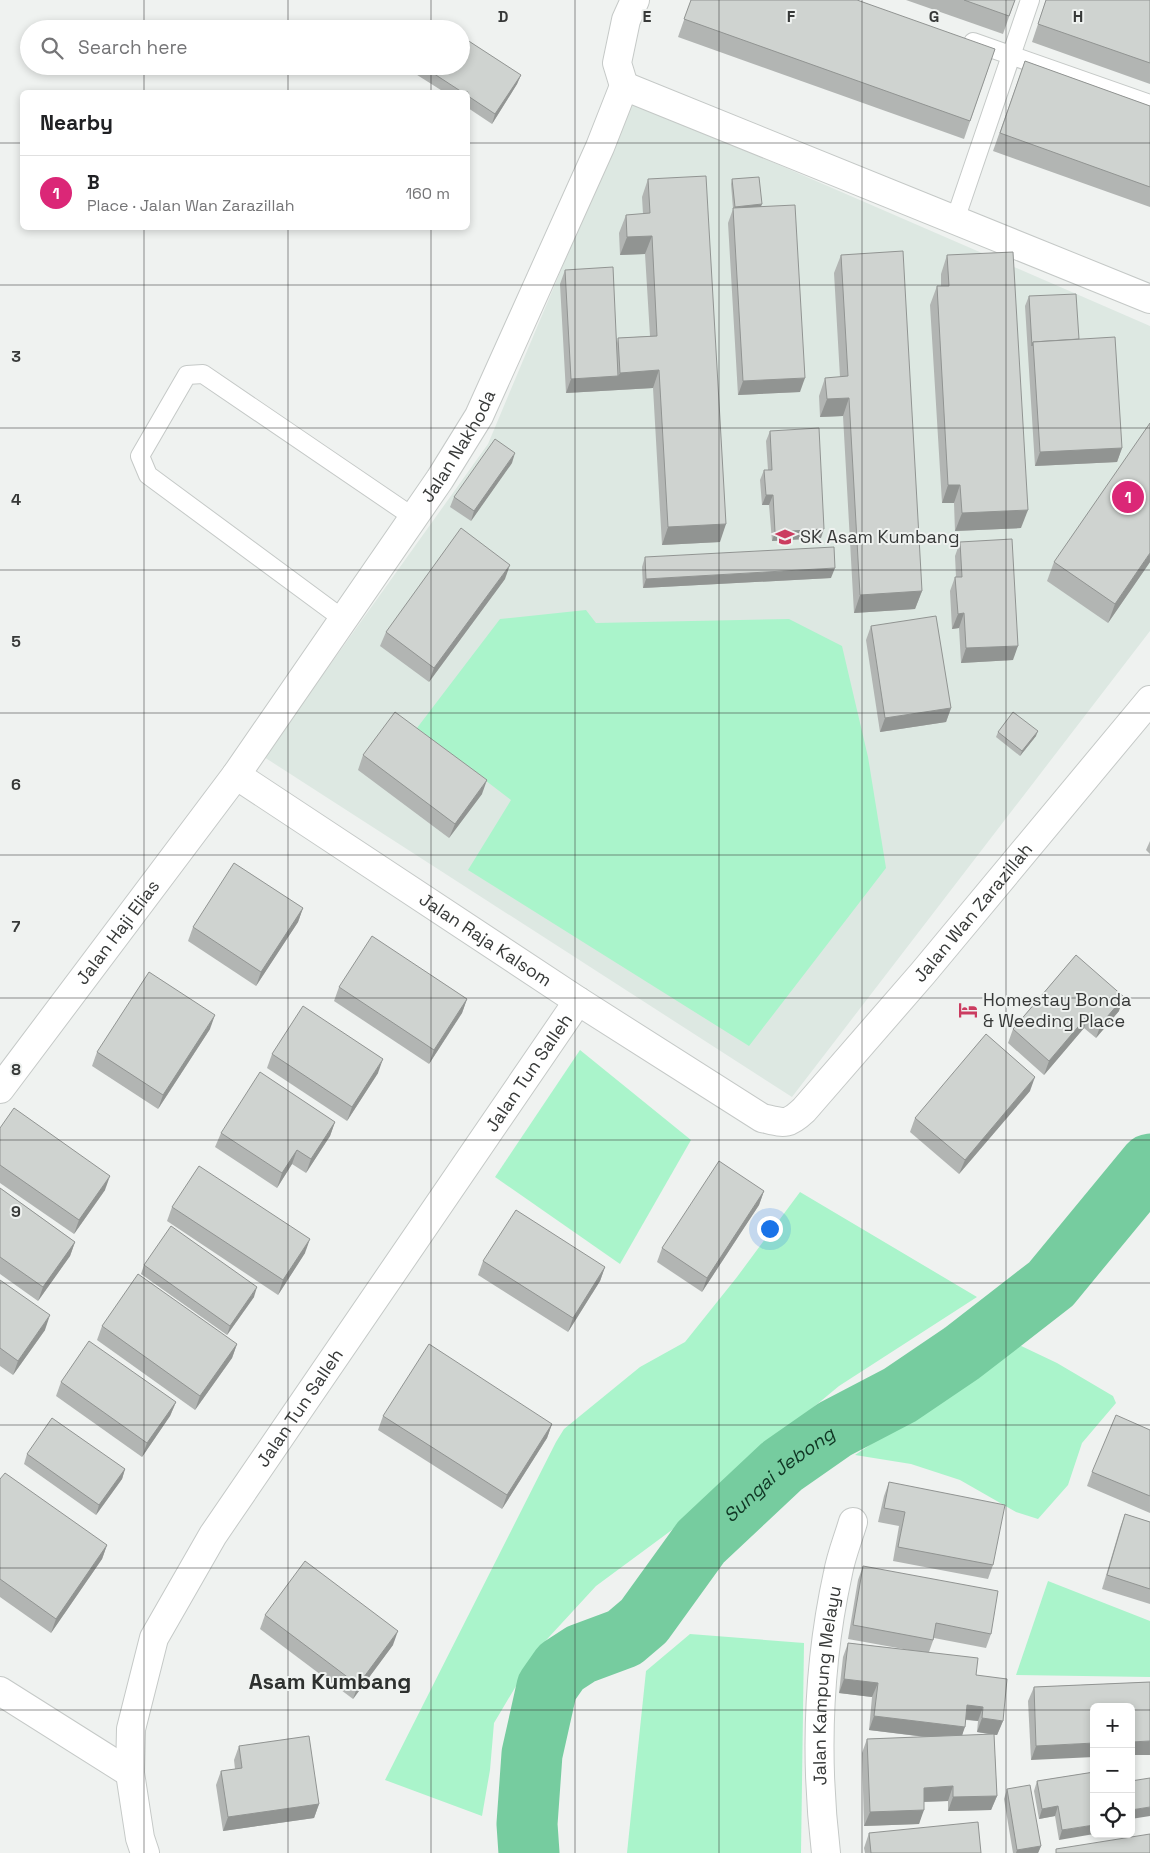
<!DOCTYPE html>
<meta charset="utf-8">
<style>
:root{--surface:#fff;--page:#f6f6f6;--text:#202124;--muted:#757577;--line:#e0e0e0;--accent:#db2777}
body{margin:0;font-family:"Space Grotesk",sans-serif;background:var(--page);color:var(--text)}
.controls{position:absolute;right:15px;bottom:15px;display:grid;overflow:hidden;border-radius:8px;box-shadow:0 2px 8px #0003}
.controls button{width:45px;height:45px;display:grid;place-items:center;padding:0;border:0;border-bottom:1px solid var(--line);background:var(--surface);color:var(--text);font:25px sans-serif}
.you{position:absolute;left:769px;top:1228px;width:18px;height:18px;margin:-12px;border:4px solid #fff;border-radius:50%;background:#1a73e8;box-shadow:0 0 0 8px #1a73e833}
.badge{display:grid;place-items:center;width:32px;height:32px;border-radius:50%;background:var(--accent);color:#fff;font-size:16px;font-weight:700}
.pin{position:absolute;translate:-50% -50%;border:2px solid #fff;box-shadow:0 1px 5px #0006}
.list{margin:0;padding:0;list-style:none}
h2{display:flex;justify-content:space-between;align-items:center;height:65px;margin:0;padding:0 20px;font-size:21px}
h2 small{font-size:16px;font-weight:400;color:var(--muted)}
.list li{display:grid;grid-template-columns:32px 1fr auto;gap:15px;align-items:center;box-sizing:border-box;height:75px;padding:0 20px;border-top:1px solid var(--line)}
.list b{display:block;font-size:19px;white-space:nowrap}
.list p{margin:0;font-size:16px;white-space:nowrap;color:var(--muted)}
.list em{font-size:16px;font-style:normal;color:var(--muted)}
.icon{flex:none;width:28px;height:28px;fill:none;stroke:currentColor;stroke-width:2;stroke-linecap:round;stroke-linejoin:round}
.map{position:relative;flex:none;width:1150px;height:1853px;overflow:hidden}
.search{position:absolute;background:var(--surface);box-shadow:0 2px 8px #0003;left:20px;top:20px;width:450px;height:55px;display:flex;align-items:center;gap:12px;box-sizing:border-box;padding:0 18px;border-radius:28px;color:var(--muted);font-size:19px}
.panel{position:absolute;background:var(--surface);box-shadow:0 2px 8px #0003;left:20px;top:90px;width:450px;height:140px;border-radius:8px}
.map>svg:first-child{display:block}
.built{fill:#dde8e2}
.green{fill:#aaf4cb}
.lines{fill:none;stroke-linecap:round;stroke-linejoin:round}
.river{stroke:#76cc9f;stroke-width:61}
.lane-casing{stroke:#c5c9c7;stroke-width:20}
.street-casing{stroke:#c5c9c7;stroke-width:30}
.lane{stroke:#fff;stroke-width:18}
.street{stroke:#fff;stroke-width:28}
.wall{fill:#b2b5b3;fill-rule:evenodd}
.shaded-wall{fill:#919492}
.building{fill:#cfd3d0;stroke:#919492}
.grid{fill:none;stroke:#373938;stroke-width:1;stroke-opacity:0.55}
.labels{text-anchor:middle;stroke-width:4;stroke-linejoin:round;paint-order:stroke}
.street-label{font-size:18px;fill:#373938;stroke:#eff2f0}
.poi-label{font-size:18px;fill:#373938;stroke:#eff2f0;text-anchor:start}
.water-label{font-size:19px;font-style:italic;fill:#103624;stroke:#eff2f0}
.district-label{font-size:22px;font-weight:bold;fill:#2e312f;stroke:#eff2f0}
.grid-label{font-size:16px;text-anchor:middle;font-weight:bold;fill:#373938;stroke:#eff2f0;stroke-width:4;stroke-linejoin:round;paint-order:stroke}
</style>
<div class="map">
<svg width="1150" height="1853" viewBox="0 0 1150 1853">
<rect width="100%" height="100%" fill="#eff2f0"/>
<path class="built" d="M632,101L1150,326V631L792,1097L264,757L488,444Z"/>
<g class="green">
<path d="M586,610L596,623L789,619L842,646L868,757L886,868L749,1046L468,870L511,800L417,728L500,619Z"/>
<path d="M580,1050L691,1140L620,1264L495,1177Z"/>
<path d="M800,1192L977,1297L839,1386L768,1445L722,1493L596,1586L538,1649L494,1723L490,1770L482,1816L385,1780L556,1442L564,1429L640,1367L685,1342L737,1277Z"/>
<path d="M1015,1343L1057,1363L1113,1396L1116,1403L1082,1443L1068,1485L1038,1519L1016,1512L960,1480L911,1464L855,1455L950,1391Z"/>
<path d="M1048,1581L1150,1621V1677L1016,1675Z"/>
<path d="M690,1634L804,1643L801,1853H627L646,1671Z"/>
</g>
<g class="lines">
<path class="river" id="s1" d="M529,1853L527,1824L532,1754L547,1687L561,1667L581,1654L624,1638L644,1621L701,1542L782,1466L835,1429L900,1395L962,1353L1051,1284L1150,1164"/>
<g class="lane-casing">
<g id="lane">
<path d="M973,42L1150,104"/>
<path d="M955,220L1030,0"/>
<path d="M343,619L148,475L140,456L187,375L203,374L413,517"/>
</g>
</g>
<g class="street-casing">
<g id="street">
<path d="M624,86L1150,299"/>
<path d="M624,86L617,63L626,20L635,0"/>
<path id="s2" d="M236,775L578,1001L762,1118C784,1123 787,1126 804,1110L923,973L1150,700"/>
<path id="s3" d="M0,1089L236,775L440,479L479,416L600,147L624,86"/>
<path d="M0,1691L130,1773"/>
<path id="s4" d="M145,1853L140,1838L130,1773L131,1729L154,1638L213,1535L578,1001"/>
<path id="s5" d="M826,1853C815,1761 818,1664 838,1573C841,1556 848,1539 853,1522"/>
</g>
</g>
<use href="#lane" class="lane"/>
<use href="#street" class="street"/>
</g>
<g class="wall">
<path d="M691,0L995,49L964,139L678,37Z"/>
<path d="M906,0H1015L1003,34Z"/>
<path d="M1046,0H1150V84L1032,42Z"/>
<path d="M1025,61L1150,106V207L993,151Z"/>
<path d="M416,66H461L521,75L517,84L492,124L468,108V92H444L414,73Z"/>
<path d="M648,179L720,542L662,545L653,388L566,393L560,284L565,270L617,343L618,338L650,336L645,254L620,255L619,233L626,215L643,214L642,197Z"/>
<path d="M732,179L761,207L800,392L738,395L728,223L733,209L731,184Z"/>
<path d="M841,255L922,591L915,609L854,613L843,416L820,417L819,396L825,378L840,377L834,273Z"/>
<path d="M947,255L1021,528L955,531L954,503H942L930,305L937,286H941V274Z"/>
<path d="M1029,296L1079,339L1122,448L1117,462L1035,466L1025,306Z"/>
<path d="M770,431L821,538L772,541L769,505H762L760,480L764,470H768L766,441Z"/>
<path d="M512,463L471,521L450,507L454,497Z"/>
<path d="M960,542L1013,660L961,663L959,628L952,629L950,591L955,577H956L955,556Z"/>
<path d="M645,557L831,578L643,588L642,567Z"/>
<path d="M1054,562H1150L1108,623L1047,581Z"/>
<path d="M505,579L429,682L380,646L386,632Z"/>
<path d="M871,626L951,708L946,722L880,732L866,640Z"/>
<path d="M998,732L1036,736L1020,756L996,737Z"/>
<path d="M363,755L482,794L449,838L358,770Z"/>
<path d="M1150,841V854L1146,850Z"/>
<path d="M303,908L298,922L256,986L188,941L193,927Z"/>
<path d="M1076,955L1119,1011L1096,1038L1084,1028L1044,1075L1008,1043L1013,1029Z"/>
<path d="M339,987L467,999L462,1013L429,1064L334,1001Z"/>
<path d="M210,1029L158,1109L92,1066L97,1052Z"/>
<path d="M272,1054L378,1073L347,1121L267,1068Z"/>
<path d="M1030,1091L959,1174L910,1132L915,1118Z"/>
<path d="M335,1122L330,1136L306,1173L292,1164L277,1188L215,1147L221,1133Z"/>
<path d="M0,1128L105,1190L74,1234L0,1183Z"/>
<path d="M0,1188L75,1242L70,1256L38,1301L0,1274Z"/>
<path d="M764,1191L759,1205L702,1292L657,1262L662,1248Z"/>
<path d="M172,1207L305,1253L278,1295L167,1221Z"/>
<path d="M483,1261L605,1267L600,1281L568,1332L478,1275Z"/>
<path d="M144,1265L254,1297L227,1335L141,1274Z"/>
<path d="M0,1280L45,1330L13,1375L0,1366Z"/>
<path d="M102,1326L237,1344L232,1358L195,1410L97,1340Z"/>
<path d="M61,1382L176,1402L170,1416L142,1457L56,1396Z"/>
<path d="M383,1416L552,1424L547,1438L502,1509L378,1430Z"/>
<path d="M1150,1430V1513L1087,1486L1092,1472Z"/>
<path d="M27,1454L125,1469L122,1479L96,1515L24,1464Z"/>
<path d="M0,1479L107,1545L102,1559L51,1633L0,1597Z"/>
<path d="M889,1482L993,1565L988,1579L893,1561L899,1526L878,1522L884,1496Z"/>
<path d="M1125,1514L1150,1522V1604L1102,1589L1120,1528Z"/>
<path d="M863,1566L991,1634L986,1648L934,1638L929,1652L976,1675L1003,1721L997,1735H994L997,1796L991,1810L948,1811V1801L924,1802L919,1824L864,1826L862,1753L867,1739L925,1737L869,1730L872,1697L839,1693L843,1657L848,1643L909,1650L848,1639L858,1580ZM966,1720L978,1721L977,1732L994,1735L962,1736Z"/>
<path d="M265,1615L393,1645L353,1699L260,1629Z"/>
<path d="M1150,1682L1031,1760L1028,1701L1034,1687Z"/>
<path d="M239,1746L319,1804L314,1818L223,1831L216,1785L221,1771L235,1769L234,1760Z"/>
<path d="M1094,1772L1059,1840L1055,1816L1039,1819L1034,1791L1037,1781Z"/>
<path d="M1007,1789L1041,1846L1038,1853H1013L1004,1799Z"/>
<path d="M869,1833L981,1853H865L864,1848Z"/>
</g>
<g class="shaded-wall">
<path d="M521,75L517,84L492,124L495,114Z"/>
<path d="M762,204L760,209L733,212L735,207Z"/>
<path d="M652,236L645,254L620,255L627,237Z"/>
<path d="M659,370L653,388L566,393L571,379L618,376L620,373Z"/>
<path d="M805,378L800,392L738,395L743,381Z"/>
<path d="M849,398L843,416L820,417L827,399Z"/>
<path d="M1122,448L1117,462L1035,466L1040,452Z"/>
<path d="M515,453L512,463L471,521L474,511Z"/>
<path d="M948,485H960L954,503H942Z"/>
<path d="M766,495H773L769,505H762Z"/>
<path d="M1028,510L1021,528L955,531L962,513Z"/>
<path d="M726,524L720,542L662,545L668,527Z"/>
<path d="M824,529L821,538L772,541L775,532Z"/>
<path d="M1150,553V562L1108,623L1115,604Z"/>
<path d="M510,565L505,579L429,682L434,668Z"/>
<path d="M835,568L831,578L643,588L646,579Z"/>
<path d="M922,591L915,609L854,613L860,595Z"/>
<path d="M964,613L959,628L952,629L958,614Z"/>
<path d="M1018,646L1013,660L961,663L966,648Z"/>
<path d="M951,708L946,722L880,732L885,718Z"/>
<path d="M1038,731L1036,736L1020,756L1022,751Z"/>
<path d="M487,780L482,794L449,838L455,824Z"/>
<path d="M303,908L298,922L256,986L261,972Z"/>
<path d="M1124,997L1119,1011L1096,1038L1101,1024Z"/>
<path d="M467,999L462,1013L429,1064L434,1050Z"/>
<path d="M1089,1014L1084,1028L1044,1075L1049,1061Z"/>
<path d="M215,1015L210,1029L158,1109L163,1095Z"/>
<path d="M383,1059L378,1073L347,1121L352,1107Z"/>
<path d="M1035,1077L1030,1091L959,1174L965,1160Z"/>
<path d="M335,1122L330,1136L306,1173L311,1159Z"/>
<path d="M297,1150L292,1164L277,1188L282,1173Z"/>
<path d="M110,1176L105,1190L74,1234L79,1220Z"/>
<path d="M764,1191L759,1205L702,1292L707,1278Z"/>
<path d="M310,1239L305,1253L278,1295L283,1280Z"/>
<path d="M75,1242L70,1256L38,1301L43,1287Z"/>
<path d="M605,1267L600,1281L568,1332L573,1318Z"/>
<path d="M257,1287L254,1297L227,1335L230,1326Z"/>
<path d="M50,1315L45,1330L13,1375L18,1361Z"/>
<path d="M237,1344L232,1358L195,1410L200,1396Z"/>
<path d="M176,1402L170,1416L142,1457L147,1443Z"/>
<path d="M552,1424L547,1438L502,1509L507,1495Z"/>
<path d="M125,1469L122,1479L96,1515L99,1505Z"/>
<path d="M107,1545L102,1559L51,1633L56,1619Z"/>
<path d="M398,1631L393,1645L353,1699L358,1685Z"/>
<path d="M844,1679L878,1683L872,1697L839,1693Z"/>
<path d="M967,1705L983,1707L978,1721L962,1719Z"/>
<path d="M874,1716L965,1727L960,1741L869,1730Z"/>
<path d="M982,1718L1003,1721L997,1735L977,1732Z"/>
<path d="M1150,1741V1755H1131V1742Z"/>
<path d="M1094,1743V1757L1031,1760L1036,1746Z"/>
<path d="M953,1786L948,1801L919,1802L924,1788Z"/>
<path d="M997,1796L991,1810L948,1811L953,1797Z"/>
<path d="M319,1804L314,1818L223,1831L228,1817Z"/>
<path d="M1058,1806L1055,1816L1039,1819L1042,1809Z"/>
<path d="M1150,1807V1816L1131,1819V1810Z"/>
<path d="M924,1810L919,1824L864,1826L870,1812Z"/>
<path d="M1094,1825V1834L1059,1840L1062,1830Z"/>
<path d="M1041,1846L1038,1853H1016L1017,1850Z"/>
</g>
<g class="building">
<path d="M691,0H857L995,49L970,121L684,19Z"/>
<path d="M964,0H1015L1009,16Z"/>
<path d="M1046,0H1150V63L1038,24Z"/>
<path d="M442,24L450,29H439Z"/>
<path d="M461,36L521,75L495,114L468,96V92H462L422,66H461Z"/>
<path d="M1025,61L1150,106V187L1000,133Z"/>
<path d="M706,176L726,524L668,527L659,370L620,373L618,338L657,336L652,236L627,237L626,215L650,213L648,179Z"/>
<path d="M759,177L762,204L735,207L732,179Z"/>
<path d="M795,205L805,378L743,381L733,208Z"/>
<path d="M903,251L922,591L860,595L849,398L827,399L825,378L848,376L841,255Z"/>
<path d="M1013,252L1028,510L962,513L960,485H948L937,286H949L947,255Z"/>
<path d="M613,267L618,376L571,379L565,270Z"/>
<path d="M1076,294L1079,339L1033,342L1032,346L1029,296Z"/>
<path d="M1115,337L1122,448L1040,452L1033,342Z"/>
<path d="M1150,423V553L1115,604L1054,562Z"/>
<path d="M819,428L824,529L775,532L773,495H766L764,470H772L770,431Z"/>
<path d="M495,439L515,453L474,511L454,497Z"/>
<path d="M461,528L510,565L434,668L386,632Z"/>
<path d="M1012,539L1018,646L966,648L964,613L958,614L955,577H962L960,542Z"/>
<path d="M834,547L835,568L646,579L645,557Z"/>
<path d="M936,616L951,708L885,718L871,626Z"/>
<path d="M395,712L487,780L455,824L363,755Z"/>
<path d="M1013,712L1038,731L1022,751L998,732Z"/>
<path d="M234,863L303,908L261,972L193,927Z"/>
<path d="M372,936L467,999L434,1050L339,987Z"/>
<path d="M1076,955L1124,997L1101,1024L1089,1014L1049,1061L1013,1029Z"/>
<path d="M149,972L215,1015L163,1095L97,1052Z"/>
<path d="M303,1006L383,1059L352,1107L272,1054Z"/>
<path d="M986,1034L1035,1077L965,1160L915,1118Z"/>
<path d="M260,1072L335,1122L311,1159L297,1150L282,1173L221,1133Z"/>
<path d="M14,1108L110,1176L79,1220L0,1165V1128Z"/>
<path d="M719,1161L764,1191L707,1278L662,1248Z"/>
<path d="M199,1166L310,1239L283,1280L172,1207Z"/>
<path d="M0,1188L75,1242L43,1287L0,1257Z"/>
<path d="M516,1210L605,1267L573,1318L483,1261Z"/>
<path d="M171,1226L257,1287L230,1326L144,1265Z"/>
<path d="M138,1274L237,1344L200,1396L102,1326Z"/>
<path d="M0,1280L50,1315L18,1361L0,1348Z"/>
<path d="M89,1341L176,1402L147,1443L61,1382Z"/>
<path d="M429,1344L552,1424L507,1495L383,1416Z"/>
<path d="M1116,1415L1150,1430V1496L1092,1472Z"/>
<path d="M52,1418L125,1469L99,1505L27,1454Z"/>
<path d="M5,1473L107,1545L56,1619L0,1579V1479Z"/>
<path d="M889,1482L1005,1505L993,1565L898,1547L905,1512L884,1508Z"/>
<path d="M1125,1514L1150,1522V1589L1107,1575Z"/>
<path d="M305,1561L398,1631L358,1685L265,1615Z"/>
<path d="M863,1566L998,1591L991,1634L936,1623L933,1640L853,1625Z"/>
<path d="M848,1643L978,1658L976,1675L1007,1679L1003,1721L982,1718L983,1707L967,1705L965,1727L874,1716L878,1683L844,1679Z"/>
<path d="M1150,1682V1741L1131,1742V1707H1094V1743L1036,1746L1034,1687Z"/>
<path d="M994,1734L997,1796L953,1797V1786L924,1788V1810L870,1812L867,1739Z"/>
<path d="M309,1736L319,1804L228,1817L221,1771L242,1768L239,1746Z"/>
<path d="M1094,1772V1825L1062,1830L1058,1806L1042,1809L1037,1781Z"/>
<path d="M1150,1778V1807L1131,1810V1781Z"/>
<path d="M1030,1785L1041,1846L1017,1850L1007,1789Z"/>
<path d="M978,1822L981,1853H871L869,1833Z"/>
<path d="M1150,1834V1853H1056V1849Z"/>
</g>
<path class="grid" d="M144,0V29M288,0V29M431,0V29M575,0V1853M719,0V1853M862,0V1853M1006,0V1853M144,66V92M288,66V92M431,66V92M0,143H22M468,143H1150M144,228V1853M288,228V1853M431,228V1853M0,285H1150M0,428H1150M0,570H1150M0,713H1150M0,855H1150M0,998H1150M0,1140H1150M0,1283H1150M0,1425H1150M0,1568H1150M0,1710H1094M1131,1710H1150"/>
<defs>
<g id="school-bare" transform="scale(1.5)"><path d="M0-5L7-2L0 1L-7-2ZM-4 1L0 2.5L4 1V4Q0 6-4 4Z" fill="#cb3c60" stroke="#eff2f0" stroke-width="2.5" paint-order="stroke"/></g>
<g id="hotel-bare" transform="scale(1.5)"><path d="M-6-4.5h1.5V1H6V5H4.5V3h-9V5H-6ZM-4 0a1.8 1.8 0 1 1 3.6 0ZM.5 0V-2.5h3Q6-2.5 6 0Z" fill="#cb3c60" stroke="#eff2f0" stroke-width="2.5" paint-order="stroke"/></g>
</defs>
<g fill-rule="evenodd">
<use href="#school-bare" x="785" y="537"/>
<use href="#hotel-bare" x="968" y="1010"/>
</g>
<g class="labels">
<g class="street-label">
<text dy="6" stroke="none"><textPath href="#s3" startOffset="790">Jalan Nakhoda</textPath></text>
<text dy="6" stroke="none"><textPath href="#s2" startOffset="934">Jalan Wan Zarazillah</textPath></text>
<text dy="6" stroke="none"><textPath href="#s3" startOffset="196">Jalan Haji Elias</textPath></text>
<text dy="6" stroke="none"><textPath href="#s2" startOffset="299">Jalan Raja Kalsom</textPath></text>
<text dy="6" stroke="none"><textPath href="#s4" startOffset="898">Jalan Tun Salleh</textPath></text>
<text dy="6" stroke="none"><textPath href="#s4" startOffset="492">Jalan Tun Salleh</textPath></text>
<text dy="6" stroke="none"><textPath href="#s5" startOffset="168">Jalan Kampung Melayu</textPath></text>
</g>
<g class="poi-label">
<text x="800" y="543">SK Asam Kumbang</text>
<text x="983" y="1006">Homestay Bonda<tspan x="983" dy="21">&amp; Weeding Place</tspan></text>
</g>
<g class="water-label">
<text dy="7" stroke="none"><textPath href="#s1" startOffset="489">Sungai Jebong</textPath></text>
</g>
<g class="district-label">
<text x="330" y="1689">Asam Kumbang</text>
</g>
</g>
<g class="grid-label">
<text x="503" y="22">D</text>
<text x="647" y="22">E</text>
<text x="791" y="22">F</text>
<text x="934" y="22">G</text>
<text x="1078" y="22">H</text>
<text x="16" y="362">3</text>
<text x="16" y="505">4</text>
<text x="16" y="647">5</text>
<text x="16" y="790">6</text>
<text x="16" y="932">7</text>
<text x="16" y="1075">8</text>
<text x="16" y="1217">9</text>
</g>
</svg>
<div class="controls">
<button>+</button>
<button>−</button>
<button><svg class="icon" aria-label="locate" viewBox="0 0 24 24"><circle cx="12" cy="12" r="6"/><path d="M12 2v4M12 18v4M2 12h4M18 12h4"/></svg></button>
</div>
<div class="you"></div>
<div class="pin badge" style="left:1128px;top:497px">1</div>
<div class="search"><svg class="icon" aria-label="search" viewBox="0 0 24 24"><circle cx="10" cy="10" r="6"/><path d="M15 15l6 6"/></svg>Search here</div>
<section class="panel">
<h2>Nearby<small></small></h2>
<ul class="list">
<li><span class="badge">1</span><div><b>B</b><p>Place · Jalan Wan Zarazillah</p></div><em>160 m</em></li>
</ul>
</section>
</div>
